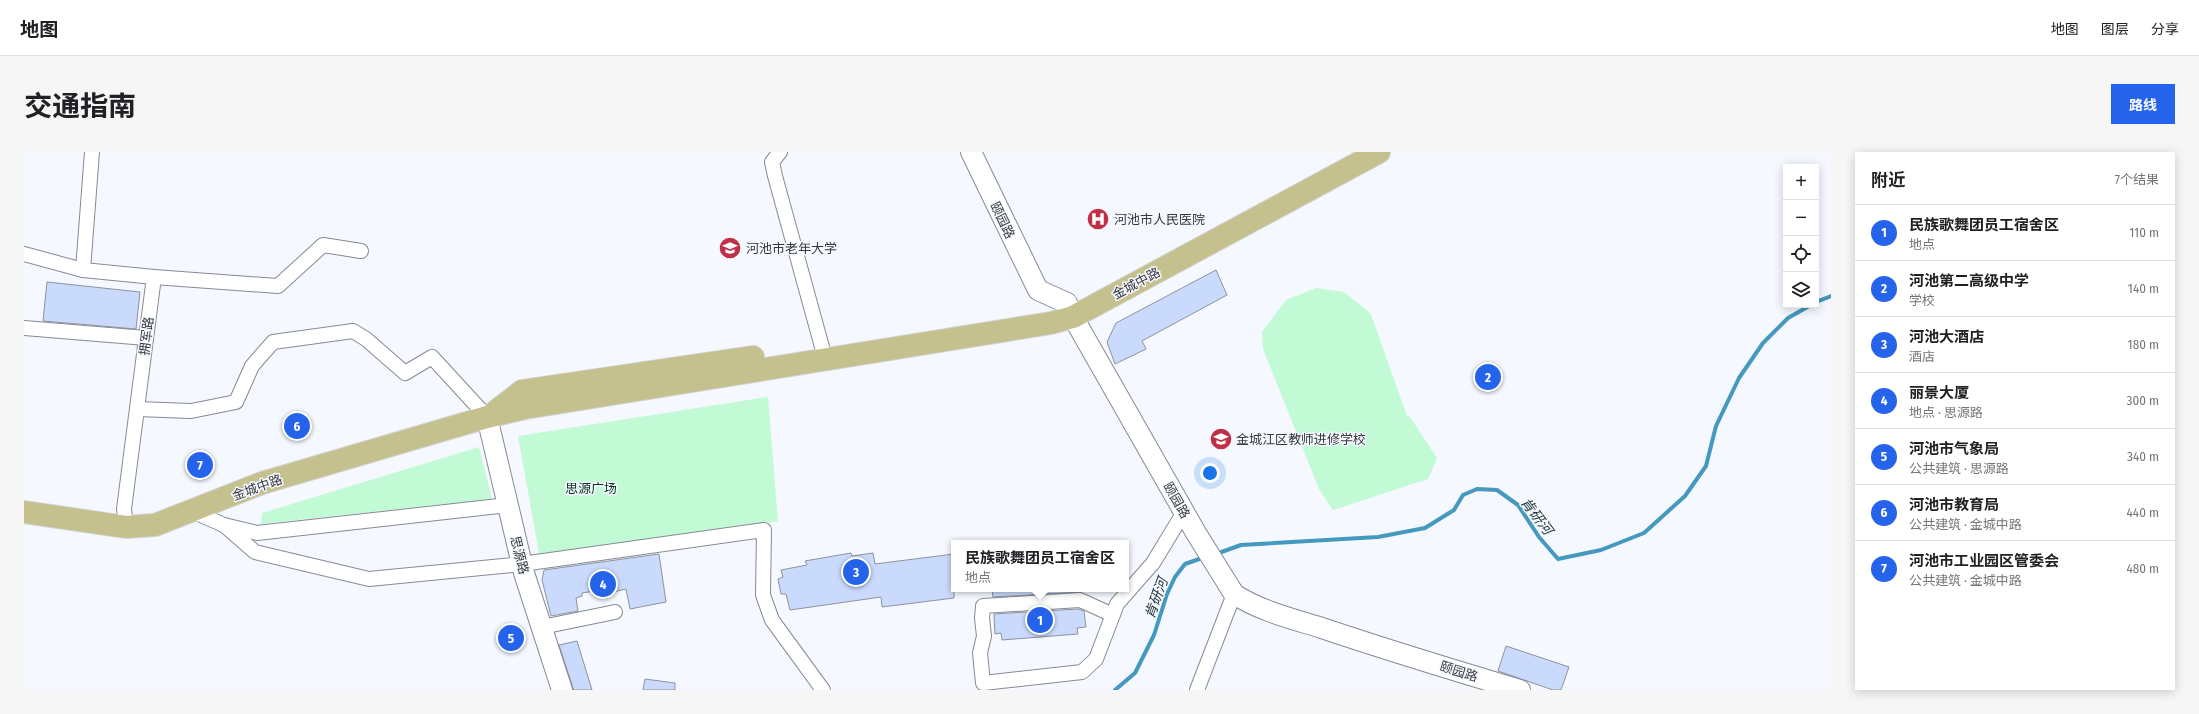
<!DOCTYPE html>
<html lang="zh">
<meta charset="utf-8">
<style>
:root{--surface:#fff;--page:#f6f6f6;--text:#202124;--muted:#757577;--line:#e0e0e0;--accent:#2563eb}
body{margin:0;font-family:"Fira Sans Condensed","Noto Sans SC",sans-serif;background:var(--page);color:var(--text)}
.controls{position:absolute;right:12px;top:12px;display:grid;overflow:hidden;border-radius:0px;box-shadow:0 2px 10px #0003}
.controls button{width:36px;height:36px;display:grid;place-items:center;padding:0;border:0;border-bottom:1px solid var(--line);background:var(--surface);color:var(--text);font:20px sans-serif}
.you{position:absolute;left:1186px;top:321px;width:14px;height:14px;margin:-10px;border:3px solid #fff;border-radius:50%;background:#1a73e8;box-shadow:0 0 0 6px #1a73e833}
.badge{display:grid;place-items:center;width:26px;height:26px;border-radius:50%;background:var(--accent);color:#fff;font-size:13px;font-weight:700}
.pin{position:absolute;translate:-50% -50%;border:2px solid #fff;box-shadow:0 1px 4px #0006}
.popup{position:absolute;left:927px;top:388px;width:178px;height:52px;box-sizing:border-box;display:grid;place-content:center;border-radius:0px;background:var(--surface);filter:drop-shadow(0 1px 3px #0005);font-size:13px;white-space:nowrap;color:var(--muted)}
.popup b{font-size:15px;color:var(--text)}
.popup::after{content:'';position:absolute;left:50%;top:100%;margin-left:-8px;border:8px solid transparent;border-top-color:var(--surface)}
.list{margin:0;padding:0;list-style:none}
h2{display:flex;justify-content:space-between;align-items:center;height:52px;margin:0;padding:0 16px;font-size:17px}
h2 small{font-size:13px;font-weight:400;color:var(--muted)}
.list li{display:grid;grid-template-columns:26px 1fr auto;gap:12px;align-items:center;box-sizing:border-box;height:56px;padding:0 16px;border-top:1px solid var(--line)}
.list b{display:block;font-size:15px;white-space:nowrap}
.list p{margin:0;font-size:13px;white-space:nowrap;color:var(--muted)}
.list em{font-size:13px;font-style:normal;color:var(--muted)}
.icon{flex:none;width:22px;height:22px;fill:none;stroke:currentColor;stroke-width:2;stroke-linecap:round;stroke-linejoin:round}
.map{position:relative;flex:none;width:1807px;height:538px;overflow:hidden;border-radius:0px}
header{display:flex;align-items:center;gap:24px;box-sizing:border-box;height:56px;padding:0 20px;background:var(--surface);border-bottom:1px solid var(--line)}
header strong{font-size:19px}
nav{display:flex;gap:22px;margin-inline-start:auto;font-size:14px}
.intro{display:flex;align-items:center;justify-content:space-between;box-sizing:border-box;height:96px;padding:0 24px}
h1{margin:0;font-size:28px}
.button{padding:10px 18px;border-radius:0px;background:var(--accent);color:#fff;font-size:14px;font-weight:700}
main{display:flex;gap:24px;padding:0 24px}
aside{flex:1;background:var(--surface);border-radius:0px;box-shadow:0 2px 10px #0003}
.map>svg:first-child{display:block}
.green{fill:#c2fad6}
.lines{fill:none;stroke-linecap:round;stroke-linejoin:round}
.stream{stroke:#4598be;stroke-width:4}
.building{fill:#cadafd;stroke:#8e929c}
.street-casing{stroke:#868a94;stroke-width:16}
.secondary-casing{stroke:#868a94;stroke-width:22}
.primary-casing{stroke:#d3d3d4;stroke-width:24}
.street{stroke:#fff;stroke-width:14}
.secondary{stroke:#fff;stroke-width:20}
.primary{stroke:#c4c18e;stroke-width:22}
.labels{text-anchor:middle;stroke-width:3;stroke-linejoin:round;paint-order:stroke}
.poi-label{font-size:13px;fill:#37393d;stroke:#f5f8fe;text-anchor:start}
.street-label{font-size:13px;fill:#37393d;stroke:#f5f8fe}
.park-label{font-size:13px;fill:#05331d;stroke:#f5f8fe}
.water-label{font-size:14px;font-style:italic;fill:#1c303a;stroke:#f5f8fe}
</style>
<header>
<strong>地图</strong>
<nav><a>地图</a><a>图层</a><a>分享</a></nav>
</header>
<div class="intro"><h1>交通指南</h1><a class="button">路线</a></div>
<main>
<div class="map">
<svg width="1807" height="538" viewBox="0 0 1807 538">
<rect width="100%" height="100%" fill="#f5f8fe"/>
<g class="green">
<path d="M1292,136L1320,140L1347,162L1383,264L1386,265L1413,306L1404,327L1309,358L1295,337L1239,197L1238,180L1262,148Z"/>
<path d="M744,245L754,369L516,407L494,284Z"/>
<path d="M455,295L468,347L237,372L238,361Z"/>
</g>
<g class="lines">
<g class="stream">
<path d="M1792,150L1807,144"/>
<path d="M1192,402L1217,393L1354,385L1401,376L1430,358L1439,343L1453,337L1473,338L1494,353L1515,385L1534,407L1577,398L1620,381L1661,344L1682,314L1692,274L1715,226L1739,191L1764,166L1787,153"/>
<path d="M1091,538L1111,521L1130,483L1143,442L1151,425L1161,412L1181,405"/>
</g>
</g>
<g class="building">
<path d="M1192,118L1203,143L1118,189L1122,197L1091,212L1083,190L1092,171Z"/>
<path d="M23,130L116,140L112,177L19,169Z"/>
<path d="M827,401L828,404L849,401L851,412L930,402V446L858,455L857,445L766,458L762,442H757L754,427L759,425L757,418L783,413L781,409Z"/>
<path d="M635,402L642,450L606,457L602,437L589,440V436L558,441V444L552,446L554,459L527,464L518,428L520,418Z"/>
<path d="M968,437H1058V440L969,445Z"/>
<path d="M1054,457L1060,459L1062,475L1053,476L1054,482L978,488L977,481L971,482L970,462Z"/>
<path d="M553,489L568,538H550L549,536L535,493Z"/>
<path d="M1482,494L1545,515L1537,538H1529L1474,519Z"/>
<path d="M621,527L651,531V538H619Z"/>
</g>
<g class="lines">
<g class="street-casing">
<g id="street">
<path d="M756,0L748,10L751,24L798,195"/>
<path d="M0,102L59,118L130,125L100,357L102,375"/>
<path d="M59,118L68,0"/>
<path d="M130,125L254,134L299,93L337,99"/>
<path d="M0,176L122,186"/>
<path d="M113,257L167,259L212,250L228,214L249,190L329,179L342,187L381,221L408,205L463,265"/>
<path d="M170,360L200,373L233,381L484,353"/>
<path d="M200,373L231,400L345,427L498,412L740,378L739,443L748,468L799,538"/>
<path d="M1089,463L1056,448L959,454L958,466L960,484L956,501L959,531L1058,520L1072,507L1093,452L1129,411L1160,360"/>
<path d="M518,475L591,460"/>
<path d="M1173,538L1210,442"/>
</g>
</g>
<g class="secondary-casing">
<g id="secondary">
<path d="M947,0L1014,138L1043,151L1049,165L1172,381L1210,442C1236,459 1269,467 1298,476C1363,498 1429,518 1496,538"/>
<path d="M463,265L500,421L538,538"/>
</g>
</g>
<g class="primary-casing">
<g id="primary">
<path d="M471,260L498,239L729,205"/>
<path d="M0,360L102,375L131,373L238,331L463,265L501,256L1027,171L1049,165L1355,0"/>
</g>
</g>
<use href="#street" class="street"/>
<use href="#secondary" class="secondary"/>
<use href="#primary" class="primary"/>
</g>
<defs>
<g id="hospital-disc" transform="scale(1.15)"><circle r="9.5" fill="#bf2f45" stroke="#f5f8fe"/><path d="M-5-5h3v3.5h4V-5h3V5h-3V1.5h-4V5h-3Z" fill="#fff"/></g>
<g id="university-disc" transform="scale(1.15)"><circle r="9.5" fill="#bf2f45" stroke="#f5f8fe"/><path d="M0-5L7-2L0 1L-7-2ZM-4 1L0 2.5L4 1V4Q0 6-4 4Z" fill="#fff"/></g>
<g id="school-disc" transform="scale(1.15)"><circle r="9.5" fill="#bf2f45" stroke="#f5f8fe"/><path d="M0-5L7-2L0 1L-7-2ZM-4 1L0 2.5L4 1V4Q0 6-4 4Z" fill="#fff"/></g>
</defs>
<g fill-rule="evenodd">
<use href="#hospital-disc" x="1074" y="67"/>
<use href="#university-disc" x="706" y="96"/>
<use href="#school-disc" x="1197" y="287"/>
</g>
<g class="labels">
<g class="poi-label">
<text x="1090" y="72">河池市人民医院</text>
<text x="722" y="101">河池市老年大学</text>
<text x="1212" y="292">金城江区教师进修学校</text>
</g>
<g class="street-label">
<text transform="translate(979 68) rotate(64)" y="5">颐园路</text>
<text transform="translate(1112 131) rotate(-28)" y="5">金城中路</text>
<text transform="translate(122 184) rotate(-83)" y="5">拥军路</text>
<text transform="translate(233 335) rotate(-20)" y="5">金城中路</text>
<text transform="translate(1153 348) rotate(60)" y="5">颐园路</text>
<text transform="translate(496 403) rotate(76)" y="5">思源路</text>
<text transform="translate(1435 519) rotate(17)" y="5">颐园路</text>
</g>
<g class="park-label">
<text x="567" y="341">思源广场</text>
</g>
<g class="water-label">
<text transform="translate(1513 364) rotate(53)" y="5">肯研河</text>
<text transform="translate(1132 446) rotate(-70)" y="5">肯研河</text>
</g>
</g>
</svg>
<div class="controls">
<button>+</button>
<button>−</button>
<button><svg class="icon" aria-label="locate" viewBox="0 0 24 24"><circle cx="12" cy="12" r="6"/><path d="M12 2v4M12 18v4M2 12h4M18 12h4"/></svg></button>
<button><svg class="icon" aria-label="layers" viewBox="0 0 24 24"><path d="M12 4l9 5-9 5-9-5zM3 14l9 5 9-5"/></svg></button>
</div>
<div class="you"></div>
<div class="pin badge" style="left:1016px;top:468px">1</div>
<div class="popup"><b>民族歌舞团员工宿舍区</b>地点</div>
<div class="pin badge" style="left:1464px;top:225px">2</div>
<div class="pin badge" style="left:832px;top:420px">3</div>
<div class="pin badge" style="left:579px;top:432px">4</div>
<div class="pin badge" style="left:487px;top:486px">5</div>
<div class="pin badge" style="left:273px;top:274px">6</div>
<div class="pin badge" style="left:176px;top:313px">7</div>
</div>
<aside>
<h2>附近<small>7个结果</small></h2>
<ul class="list">
<li><span class="badge">1</span><div><b>民族歌舞团员工宿舍区</b><p>地点</p></div><em>110 m</em></li>
<li><span class="badge">2</span><div><b>河池第二高级中学</b><p>学校</p></div><em>140 m</em></li>
<li><span class="badge">3</span><div><b>河池大酒店</b><p>酒店</p></div><em>180 m</em></li>
<li><span class="badge">4</span><div><b>丽景大厦</b><p>地点 · 思源路</p></div><em>300 m</em></li>
<li><span class="badge">5</span><div><b>河池市气象局</b><p>公共建筑 · 思源路</p></div><em>340 m</em></li>
<li><span class="badge">6</span><div><b>河池市教育局</b><p>公共建筑 · 金城中路</p></div><em>440 m</em></li>
<li><span class="badge">7</span><div><b>河池市工业园区管委会</b><p>公共建筑 · 金城中路</p></div><em>480 m</em></li>
</ul>
</aside>
</main>
